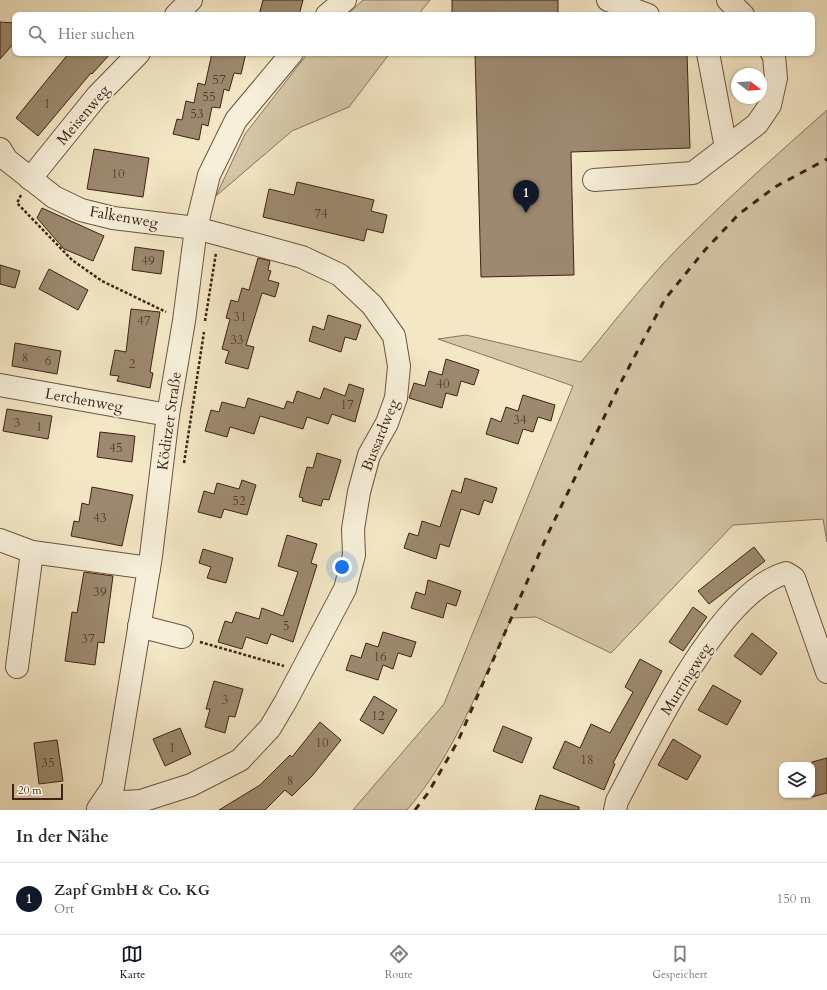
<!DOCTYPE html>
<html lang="de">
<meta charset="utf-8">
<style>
:root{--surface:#fff;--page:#f2f2f3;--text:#2b2b33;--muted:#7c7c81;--line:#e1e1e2;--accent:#111827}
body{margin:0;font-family:Cardo,serif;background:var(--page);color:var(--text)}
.controls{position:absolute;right:12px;bottom:12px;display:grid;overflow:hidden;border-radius:8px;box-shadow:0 1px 3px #0004}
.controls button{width:36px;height:36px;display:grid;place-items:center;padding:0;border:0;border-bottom:1px solid var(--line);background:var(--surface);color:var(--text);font:20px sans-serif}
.compass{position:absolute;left:731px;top:68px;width:36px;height:36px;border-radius:50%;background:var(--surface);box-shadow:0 1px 3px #0004;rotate:107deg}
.scale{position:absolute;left:12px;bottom:10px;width:51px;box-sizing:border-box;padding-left:4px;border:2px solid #3e2312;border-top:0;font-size:11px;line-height:14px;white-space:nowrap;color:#3e2312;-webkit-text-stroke:3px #f7efd9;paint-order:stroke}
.you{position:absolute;left:342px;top:567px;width:14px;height:14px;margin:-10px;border:3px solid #fff;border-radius:50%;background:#1a73e8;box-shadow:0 0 0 6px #1a73e833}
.badge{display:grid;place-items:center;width:26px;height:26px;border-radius:50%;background:var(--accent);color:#fff;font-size:13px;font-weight:700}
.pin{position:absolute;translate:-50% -33px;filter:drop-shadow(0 1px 2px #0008)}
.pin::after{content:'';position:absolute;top:21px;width:14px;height:12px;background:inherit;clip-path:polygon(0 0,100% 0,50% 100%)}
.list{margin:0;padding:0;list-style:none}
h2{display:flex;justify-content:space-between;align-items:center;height:52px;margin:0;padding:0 16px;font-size:17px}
h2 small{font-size:13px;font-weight:400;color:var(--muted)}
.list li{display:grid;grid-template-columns:26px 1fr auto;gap:12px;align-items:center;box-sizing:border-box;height:72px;padding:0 16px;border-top:1px solid var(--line)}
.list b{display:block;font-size:15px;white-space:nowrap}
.list p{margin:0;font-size:13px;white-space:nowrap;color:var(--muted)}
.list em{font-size:13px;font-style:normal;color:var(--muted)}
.icon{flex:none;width:22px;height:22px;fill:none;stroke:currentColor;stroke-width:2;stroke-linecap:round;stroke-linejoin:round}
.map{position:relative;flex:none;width:827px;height:810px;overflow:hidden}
.search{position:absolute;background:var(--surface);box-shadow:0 1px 3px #0004;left:12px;right:12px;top:12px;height:44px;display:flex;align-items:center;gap:10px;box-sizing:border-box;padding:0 14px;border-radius:8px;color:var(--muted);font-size:15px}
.sheet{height:124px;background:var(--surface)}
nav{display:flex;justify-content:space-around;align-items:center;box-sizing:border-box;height:56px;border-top:1px solid var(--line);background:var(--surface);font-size:11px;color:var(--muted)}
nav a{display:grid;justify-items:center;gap:2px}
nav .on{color:var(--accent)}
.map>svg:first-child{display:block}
.green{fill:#d4c6a7;stroke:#89745c}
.building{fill:#9c896f;stroke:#3e2312}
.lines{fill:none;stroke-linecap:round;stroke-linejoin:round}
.minor-casing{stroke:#6b543f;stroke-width:24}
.path{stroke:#3e2312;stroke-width:2.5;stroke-dasharray:3 2;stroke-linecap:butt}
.minor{stroke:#f7efd9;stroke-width:22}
.rail{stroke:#3e2312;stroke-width:3;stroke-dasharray:7 7;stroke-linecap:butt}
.labels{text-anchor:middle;stroke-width:4;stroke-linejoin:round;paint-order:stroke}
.number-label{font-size:13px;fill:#563c29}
.street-label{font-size:15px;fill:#3e2312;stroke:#f7efd9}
</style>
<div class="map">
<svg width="827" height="810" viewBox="0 0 827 810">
<rect width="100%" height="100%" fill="#f3e7c5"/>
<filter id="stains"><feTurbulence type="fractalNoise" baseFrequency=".005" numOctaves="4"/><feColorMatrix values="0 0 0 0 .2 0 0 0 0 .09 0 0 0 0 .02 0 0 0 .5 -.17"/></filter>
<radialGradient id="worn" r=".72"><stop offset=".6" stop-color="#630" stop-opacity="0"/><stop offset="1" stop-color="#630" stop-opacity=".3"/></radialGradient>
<g class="green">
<path d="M363,0H430L418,15H347Z"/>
<path d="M308,53H390L349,107L292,131L216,196L245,134Z"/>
<path d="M827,110V542L823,519L733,525L611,653L536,617L512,618C480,683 455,754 407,810H353L444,704L573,386L438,339L466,335L581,362C616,320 649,276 688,238C733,193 780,152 827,110Z"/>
</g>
<g class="building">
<path d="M263,0H303L299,15H259Z"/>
<rect x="452" y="0" width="106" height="15"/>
<path d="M0,22L15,23V42L0,59Z"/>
<path d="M69,53H111L92,74L91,73L38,136L16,118Z"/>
<path d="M212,53H246L241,74L234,73L229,91L224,89L220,108L212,107L208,126L202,124L199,140L173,134L177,119L182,120L186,101L194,103L198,83L205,85Z"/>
<path d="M475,53H687L690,148L571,152L574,275L481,277Z"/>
<path d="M94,149L149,158L143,197L87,189Z"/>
<path d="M297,182L374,200L371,211L387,215L383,233L367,229L364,241L263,217L269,189L294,195Z"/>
<path d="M42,208L104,236L93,261L64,249L37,218Z"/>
<path d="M135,247L164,251L161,274L132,270Z"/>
<path d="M258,258L270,261L268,270L271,271L268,280L279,283L275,297L262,293L246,345L254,347L248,369L225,363L229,351L222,349L230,319L226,318L231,300L238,302L242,288L249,290Z"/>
<path d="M0,265L20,271L15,288L0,284Z"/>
<path d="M49,269L88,290L78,310L39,289Z"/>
<path d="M131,309L160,312L150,372L153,373L150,388L117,381L119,376L110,375L115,350L126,352Z"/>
<path d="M328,315L361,325L356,340L345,337L341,352L309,341L313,326L324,330Z"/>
<path d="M15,343L61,351L57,374L12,366Z"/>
<path d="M446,359L479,370L474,385L461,381L457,396L446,393L442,408L409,398L414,383L425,386L429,371L442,375Z"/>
<path d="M349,384L364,389L355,422L332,414L328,424L307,417L303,429L260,416L254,434L230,427L227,437L205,431L211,410L219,412L222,402L245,408L248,398L284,409L287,401L293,403L297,391L320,399L324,388L345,396Z"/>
<path d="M523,395L555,405L551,421L538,417L533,432L523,429L518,444L486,434L491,418L501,422L506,407L518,411Z"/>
<path d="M7,409L52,416L48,439L3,431Z"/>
<path d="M100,432L135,436L132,462L97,457Z"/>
<path d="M317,453L341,460L329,500L323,499L321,506L302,501L303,498L299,497L307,467L313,468Z"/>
<path d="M465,478L497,488L492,503L484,500L479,515L461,509L449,547L440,544L436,559L404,548L409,533L418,536L422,521L440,527L452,490L461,493Z"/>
<path d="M242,480L256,485L247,515L224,509L221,518L198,512L204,491L214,494L217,483L239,489Z"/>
<path d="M92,487L133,495L122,546L71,536L74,521L79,522L82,503L89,505Z"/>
<path d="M287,535L317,544L311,563L317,565L293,642L271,634L267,644L246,637L242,649L218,642L225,621L232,623L236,612L259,619L262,608L283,616L298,572L278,566Z"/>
<path d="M754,547L765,561L709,604L698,591Z"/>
<path d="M203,549L233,558L226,583L207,578L211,567L199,563Z"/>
<path d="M84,572L113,576L104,643L98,642L95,665L65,661L72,612L77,613Z"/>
<path d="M428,580L461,591L456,606L447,603L443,618L411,608L416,592L425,595Z"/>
<path d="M693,607L707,617L683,651L669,642Z"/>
<path d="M383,632L416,642L411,657L398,653L393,669L383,665L378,680L346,670L351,655L361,658L366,643L378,647Z"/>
<path d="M752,633L777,653L761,675L734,656Z"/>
<path d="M640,659L662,671L613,763L615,764L604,790L553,768L565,741L580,748L591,724L610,733L633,692L625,687Z"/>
<path d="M214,681L243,689L235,717L229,716L225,733L205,727L210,709H206Z"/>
<path d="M713,685L741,701L727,725L698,710Z"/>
<path d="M374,696L397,710L383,734L360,720Z"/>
<path d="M320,722L341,740L312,776L292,796L285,790L265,810H219L260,785L290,755L292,757Z"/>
<path d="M503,726L532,738L522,763L493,751Z"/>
<path d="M180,728L191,754L165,766L153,739Z"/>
<path d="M673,739L701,756L687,780L658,765Z"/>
<path d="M57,740L63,781L39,784L34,743Z"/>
<path d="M827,758V793L812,797V762Z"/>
<path d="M540,795L579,807V810H535Z"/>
</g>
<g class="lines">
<g class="minor-casing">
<g id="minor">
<path d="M608,0L648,15"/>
<path d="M728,0L743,15"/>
<path d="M176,15L191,0"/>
<path d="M327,15L345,0"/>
<path d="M708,53L726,148"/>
<path d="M0,149L7,160L54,197L81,210L113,218L196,228L302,257L340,275L372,305L394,336L399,366L396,398L387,423L369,455L359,492L353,529L354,555L345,589L286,701L270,728L240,760L191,785L141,801L123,802L106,799"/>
<path d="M30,179L97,96L139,53"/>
<path d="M594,180L693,173L757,124L770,105L776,78L774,56L772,53"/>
<path d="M0,385L168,415"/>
<path d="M0,540L32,552"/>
<path d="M139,626L182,637"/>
<path d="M17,667L32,552L149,568"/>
<path d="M98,809L113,787L151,556L168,415L184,321L196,228L209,175L236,120L292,53"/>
<path d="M615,810L617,801C650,740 718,592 786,573L794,578L827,672"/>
</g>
</g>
<g class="path">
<path d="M21,195L17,203L72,260L102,281L166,312"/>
<path d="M205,321L216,253"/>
<path d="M184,463L204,332"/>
<path d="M200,642L284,666"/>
</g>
<use href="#minor" class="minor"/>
<path class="rail" d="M415,810L428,793L458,741L546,538L620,384L665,299L705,250L739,214L775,187L827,159"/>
</g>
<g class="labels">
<g class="number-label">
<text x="219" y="84">57</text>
<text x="209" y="101">55</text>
<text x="47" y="108">1</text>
<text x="197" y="118">53</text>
<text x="118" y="178">10</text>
<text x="321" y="218">74</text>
<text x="148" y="265">49</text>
<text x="240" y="321">31</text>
<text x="144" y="325">47</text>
<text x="237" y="344">33</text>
<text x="25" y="362">8</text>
<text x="48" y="365">6</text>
<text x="132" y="368">2</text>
<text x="443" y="388">40</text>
<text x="347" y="409">17</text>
<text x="520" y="424">34</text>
<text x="17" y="427">3</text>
<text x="39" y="431">1</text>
<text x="116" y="452">45</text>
<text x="239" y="505">52</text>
<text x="100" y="522">43</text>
<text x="100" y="596">39</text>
<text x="286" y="630">5</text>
<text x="88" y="643">37</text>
<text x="380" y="661">16</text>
<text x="225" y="704">3</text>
<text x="378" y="720">12</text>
<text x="322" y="747">10</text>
<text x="172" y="752">1</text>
<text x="587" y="764">18</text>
<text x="48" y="767">35</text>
<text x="290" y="785">8</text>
</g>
<g class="street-label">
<text transform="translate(83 115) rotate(-50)" y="5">Meisenweg</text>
<text transform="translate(124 217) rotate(10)" y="5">Falkenweg</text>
<text transform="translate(84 400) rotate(10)" y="5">Lerchenweg</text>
<text transform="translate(169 421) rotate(-82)" y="5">Köditzer Straße</text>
<text transform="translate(380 435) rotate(-68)" y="5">Bussardweg</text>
<text transform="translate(686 679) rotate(-58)" y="5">Murringweg</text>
</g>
</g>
<rect width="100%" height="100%" filter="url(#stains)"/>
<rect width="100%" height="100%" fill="url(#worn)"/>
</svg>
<div class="controls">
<button><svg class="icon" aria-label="layers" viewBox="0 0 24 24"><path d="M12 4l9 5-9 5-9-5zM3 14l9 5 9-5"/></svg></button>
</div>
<svg class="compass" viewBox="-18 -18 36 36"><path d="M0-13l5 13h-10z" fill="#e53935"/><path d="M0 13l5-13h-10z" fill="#7c7c81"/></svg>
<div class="scale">20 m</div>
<div class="you"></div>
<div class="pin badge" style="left:526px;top:213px">1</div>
<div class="search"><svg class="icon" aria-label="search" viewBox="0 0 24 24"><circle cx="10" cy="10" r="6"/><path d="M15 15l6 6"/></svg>Hier suchen</div>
</div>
<section class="sheet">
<h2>In der Nähe<small></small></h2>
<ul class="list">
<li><span class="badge">1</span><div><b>Zapf GmbH &amp; Co. KG</b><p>Ort</p></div><em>150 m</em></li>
</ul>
</section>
<nav>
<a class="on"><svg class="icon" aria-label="map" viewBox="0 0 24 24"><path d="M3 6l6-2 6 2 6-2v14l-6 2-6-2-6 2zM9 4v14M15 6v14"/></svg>Karte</a>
<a><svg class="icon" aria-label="directions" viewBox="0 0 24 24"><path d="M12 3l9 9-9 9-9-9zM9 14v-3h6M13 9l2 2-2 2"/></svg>Route</a>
<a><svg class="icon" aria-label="saved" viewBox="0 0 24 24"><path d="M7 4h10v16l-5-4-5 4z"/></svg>Gespeichert</a>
</nav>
